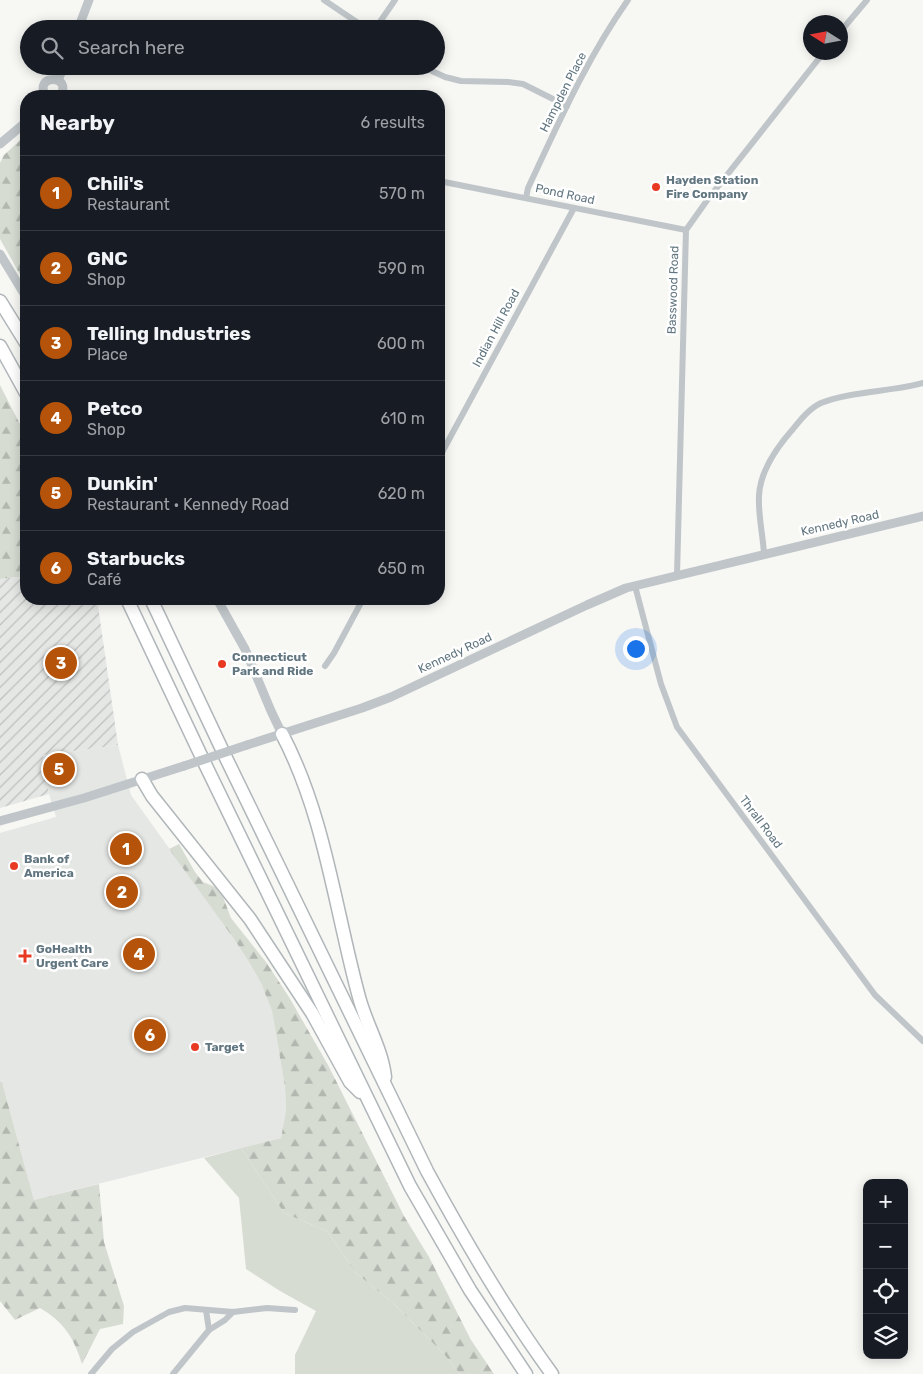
<!DOCTYPE html>
<meta charset="utf-8">
<style>
:root{--surface:#171b24;--page:#20242c;--text:#f1f3f6;--muted:#9ea1a6;--line:#363941;--accent:#b45309}
body{margin:0;font-family:Rubik,sans-serif;background:var(--page);color:var(--text)}
.controls{position:absolute;right:15px;bottom:15px;display:grid;overflow:hidden;border-radius:10px;box-shadow:0 2px 12px #0003}
.controls button{width:45px;height:45px;display:grid;place-items:center;padding:0;border:0;border-bottom:1px solid var(--line);background:var(--surface);color:var(--text);font:25px sans-serif}
.compass{position:absolute;left:803px;top:15px;width:45px;height:45px;border-radius:50%;background:var(--surface);box-shadow:0 2px 12px #0003;rotate:281deg}
.you{position:absolute;left:635px;top:648px;width:18px;height:18px;margin:-12px;border:4px solid #fff;border-radius:50%;background:#1a73e8;box-shadow:0 0 0 8px #1a73e833}
.badge{display:grid;place-items:center;width:32px;height:32px;border-radius:50%;background:var(--accent);color:#fff;font-size:16px;font-weight:700}
.pin{position:absolute;translate:-50% -50%;border:2px solid #fff;box-shadow:0 1px 5px #0006}
.list{margin:0;padding:0;list-style:none}
h2{display:flex;justify-content:space-between;align-items:center;height:65px;margin:0;padding:0 20px;font-size:21px}
h2 small{font-size:16px;font-weight:400;color:var(--muted)}
.list li{display:grid;grid-template-columns:32px 1fr auto;gap:15px;align-items:center;box-sizing:border-box;height:75px;padding:0 20px;border-top:1px solid var(--line)}
.list b{display:block;font-size:19px;white-space:nowrap}
.list p{margin:0;font-size:16px;white-space:nowrap;color:var(--muted)}
.list em{font-size:16px;font-style:normal;color:var(--muted)}
.icon{flex:none;width:28px;height:28px;fill:none;stroke:currentColor;stroke-width:2;stroke-linecap:round;stroke-linejoin:round}
.map{position:relative;flex:none;width:923px;height:1374px;overflow:hidden}
.search{position:absolute;background:var(--surface);box-shadow:0 2px 12px #0003;left:20px;top:20px;width:425px;height:55px;display:flex;align-items:center;gap:12px;box-sizing:border-box;padding:0 18px;border-radius:28px;color:var(--muted);font-size:19px}
.panel{position:absolute;background:var(--surface);box-shadow:0 2px 12px #0003;left:20px;top:90px;width:425px;height:515px;border-radius:20px}
.map>svg:first-child{display:block}
.built{fill:#e5e7e5}
.industrial{fill:url(#industrial-furrows)}
.grass{fill:#d7dcd3}
.forest{fill:url(#forest-firs)}
.lines{fill:none;stroke-linecap:round;stroke-linejoin:round}
.motorway-casing{stroke:#b0b6b9;stroke-width:15}
.minor{stroke:#bfc5c8;stroke-width:6}
.tertiary{stroke:#bfc5c8;stroke-width:9}
.motorway{stroke:#fff;stroke-width:12}
.tertiary-bridge{stroke:#bfc5c8;stroke-width:9}
.poi-dot{fill:#e83a23;stroke:#fff;stroke-width:2}
.labels{text-anchor:middle;stroke-width:5;stroke-linejoin:round;paint-order:stroke}
.street-label{font-size:12px;fill:#617680;stroke:#fff}
.poi-label{font-size:12px;font-weight:bold;fill:#617680;stroke:#fff;text-anchor:start}
</style>
<div class="map">
<svg width="923" height="1374" viewBox="0 0 923 1374">
<defs>
<pattern id="industrial-furrows" width="10" height="10" patternUnits="userSpaceOnUse" patternTransform="scale(1.25)"><rect width="10" height="10" fill="#e5e7e5"/><path d="M-1 1l2-2M0 10L10 0M9 11l2-2" fill="none" stroke="#bdc0bf"/></pattern>
<pattern id="forest-firs" width="22" height="20" patternUnits="userSpaceOnUse" patternTransform="scale(1.25)"><rect width="22" height="20" fill="#d7dcd3"/><path d="M5 1l3.5 6h-7zM16 11l3.5 6h-7z" fill="#b2b7b0"/></pattern>
</defs>
<rect width="100%" height="100%" fill="#f7f7f4"/>
<path class="built" d="M118,745L131,795L234,939L249,962L261,983L272,1011L285,1087L286,1110L281,1138L34,1200L2,1082H0V833L56,817L49,794L43,755Z"/>
<path class="industrial" d="M26,576V599H97L118,745L43,755L49,794L0,808V579Z"/>
<path class="grass" d="M241,1148L284,1213L327,1231L356,1273L393,1303L443,1353L460,1374H295V1355L316,1311L280,1291L246,1269L239,1198L204,1158Z"/>
<g class="forest">
<path d="M26,135V285L0,239V163L4,155Z"/>
<path d="M0,385L26,436V576L0,579Z"/>
<path d="M179,844L195,872L203,882L220,889L231,918L266,962L289,997L328,1065L404,1216L429,1257L471,1340L494,1374H460L443,1353L393,1303L356,1273L327,1231L284,1213L241,1148L281,1138L286,1110L285,1087L272,1011L261,983L249,962L234,939L169,849Z"/>
<path d="M0,1082H2L34,1200L99,1184L104,1242L124,1306L123,1324L100,1329L82,1364C74,1338 64,1322 40,1308L15,1320L0,1301Z"/>
</g>
<g class="lines">
<g class="motorway-casing">
<g id="motorway">
<path d="M0,301L26,343"/>
<path d="M0,346L26,393"/>
<path d="M127,599L205,764L410,1186L470,1290L526,1374"/>
<path d="M151,599L226,758L427,1171C465,1241 505,1310 552,1374"/>
<path d="M282,734C325,816 335,909 359,997C366,1024 382,1049 385,1077"/>
<path d="M142,779L152,796L250,919L312,1013L350,1082L360,1092"/>
</g>
</g>
<g class="minor">
<path d="M324,0L367,29"/>
<path d="M375,29L395,0"/>
<path d="M840,32L867,0"/>
<path d="M421,66L445,77L461,81L508,82L523,84L567,106"/>
<path d="M439,181L686,230"/>
<path d="M526,198L528,188C558,124 587,58 628,0"/>
<path d="M439,458L574,208"/>
<path d="M764,554C763,535 758,515 759,496C760,471 777,447 793,429C801,419 810,408 821,403C851,391 891,392 923,383"/>
<path d="M677,575L686,230L708,199L824,52"/>
<path d="M635,586L661,684L677,727L875,995L923,1041"/>
<path d="M325,666L334,653L363,599"/>
<path d="M206,1310L209,1330"/>
<path d="M91,1374L112,1349L133,1332L169,1312L185,1308L233,1312L267,1308L295,1310"/>
<path d="M173,1374L209,1330L225,1320L233,1312"/>
</g>
<g class="tertiary">
<path d="M78,29L89,0"/>
<path d="M58,80L64,66"/>
<path d="M46,96C32,74 74,74 60,96"/>
<path d="M0,144L26,122"/>
<path d="M0,254L26,297"/>
<path d="M217,599L245,649L271,711L282,734"/>
<path d="M247,745L362,708L391,697L587,605L626,588L923,516"/>
<path d="M0,821L84,798L184,766"/>
</g>
<use href="#motorway" class="motorway"/>
<path class="tertiary-bridge" d="M184,766L247,745"/>
</g>
<g class="poi-dot">
<circle cx="656" cy="187" r="5"/>
<circle cx="222" cy="664" r="5"/>
<circle cx="14" cy="866" r="5"/>
<path d="M22.5 948.5h5v5h5v5h-5v5h-5v-5h-5v-5h5z"/>
<circle cx="195" cy="1047" r="5"/>
</g>
<g class="labels">
<g class="street-label">
<text transform="translate(563 92) rotate(-63)" y="4">Hampden Place</text>
<text transform="translate(565 194) rotate(12)" y="4">Pond Road</text>
<text transform="translate(673 290) rotate(-88)" y="4">Basswood Road</text>
<text transform="translate(496 328) rotate(-62)" y="4">Indian Hill Road</text>
<text transform="translate(840 523) rotate(-13)" y="4">Kennedy Road</text>
<text transform="translate(455 653) rotate(-25)" y="4">Kennedy Road</text>
<text transform="translate(761 822) rotate(53)" y="4">Thrall Road</text>
</g>
<g class="poi-label">
<text x="666" y="184">Hayden Station<tspan x="666" dy="14">Fire Company</tspan></text>
<text x="232" y="661">Connecticut<tspan x="232" dy="14">Park and Ride</tspan></text>
<text x="24" y="863">Bank of<tspan x="24" dy="14">America</tspan></text>
<text x="36" y="953">GoHealth<tspan x="36" dy="14">Urgent Care</tspan></text>
<text x="205" y="1051">Target</text>
</g>
</g>
</svg>
<div class="controls">
<button>+</button>
<button>−</button>
<button><svg class="icon" aria-label="locate" viewBox="0 0 24 24"><circle cx="12" cy="12" r="6"/><path d="M12 2v4M12 18v4M2 12h4M18 12h4"/></svg></button>
<button><svg class="icon" aria-label="layers" viewBox="0 0 24 24"><path d="M12 4l9 5-9 5-9-5zM3 14l9 5 9-5"/></svg></button>
</div>
<svg class="compass" viewBox="-18 -18 36 36"><path d="M0-13l5 13h-10z" fill="#e53935"/><path d="M0 13l5-13h-10z" fill="#9ea1a6"/></svg>
<div class="you"></div>
<div class="pin badge" style="left:126px;top:849px">1</div>
<div class="pin badge" style="left:122px;top:892px">2</div>
<div class="pin badge" style="left:61px;top:663px">3</div>
<div class="pin badge" style="left:139px;top:954px">4</div>
<div class="pin badge" style="left:59px;top:769px">5</div>
<div class="pin badge" style="left:150px;top:1035px">6</div>
<div class="search"><svg class="icon" aria-label="search" viewBox="0 0 24 24"><circle cx="10" cy="10" r="6"/><path d="M15 15l6 6"/></svg>Search here</div>
<section class="panel">
<h2>Nearby<small>6 results</small></h2>
<ul class="list">
<li><span class="badge">1</span><div><b>Chili's</b><p>Restaurant</p></div><em>570 m</em></li>
<li><span class="badge">2</span><div><b>GNC</b><p>Shop</p></div><em>590 m</em></li>
<li><span class="badge">3</span><div><b>Telling Industries</b><p>Place</p></div><em>600 m</em></li>
<li><span class="badge">4</span><div><b>Petco</b><p>Shop</p></div><em>610 m</em></li>
<li><span class="badge">5</span><div><b>Dunkin'</b><p>Restaurant · Kennedy Road</p></div><em>620 m</em></li>
<li><span class="badge">6</span><div><b>Starbucks</b><p>Café</p></div><em>650 m</em></li>
</ul>
</section>
</div>
